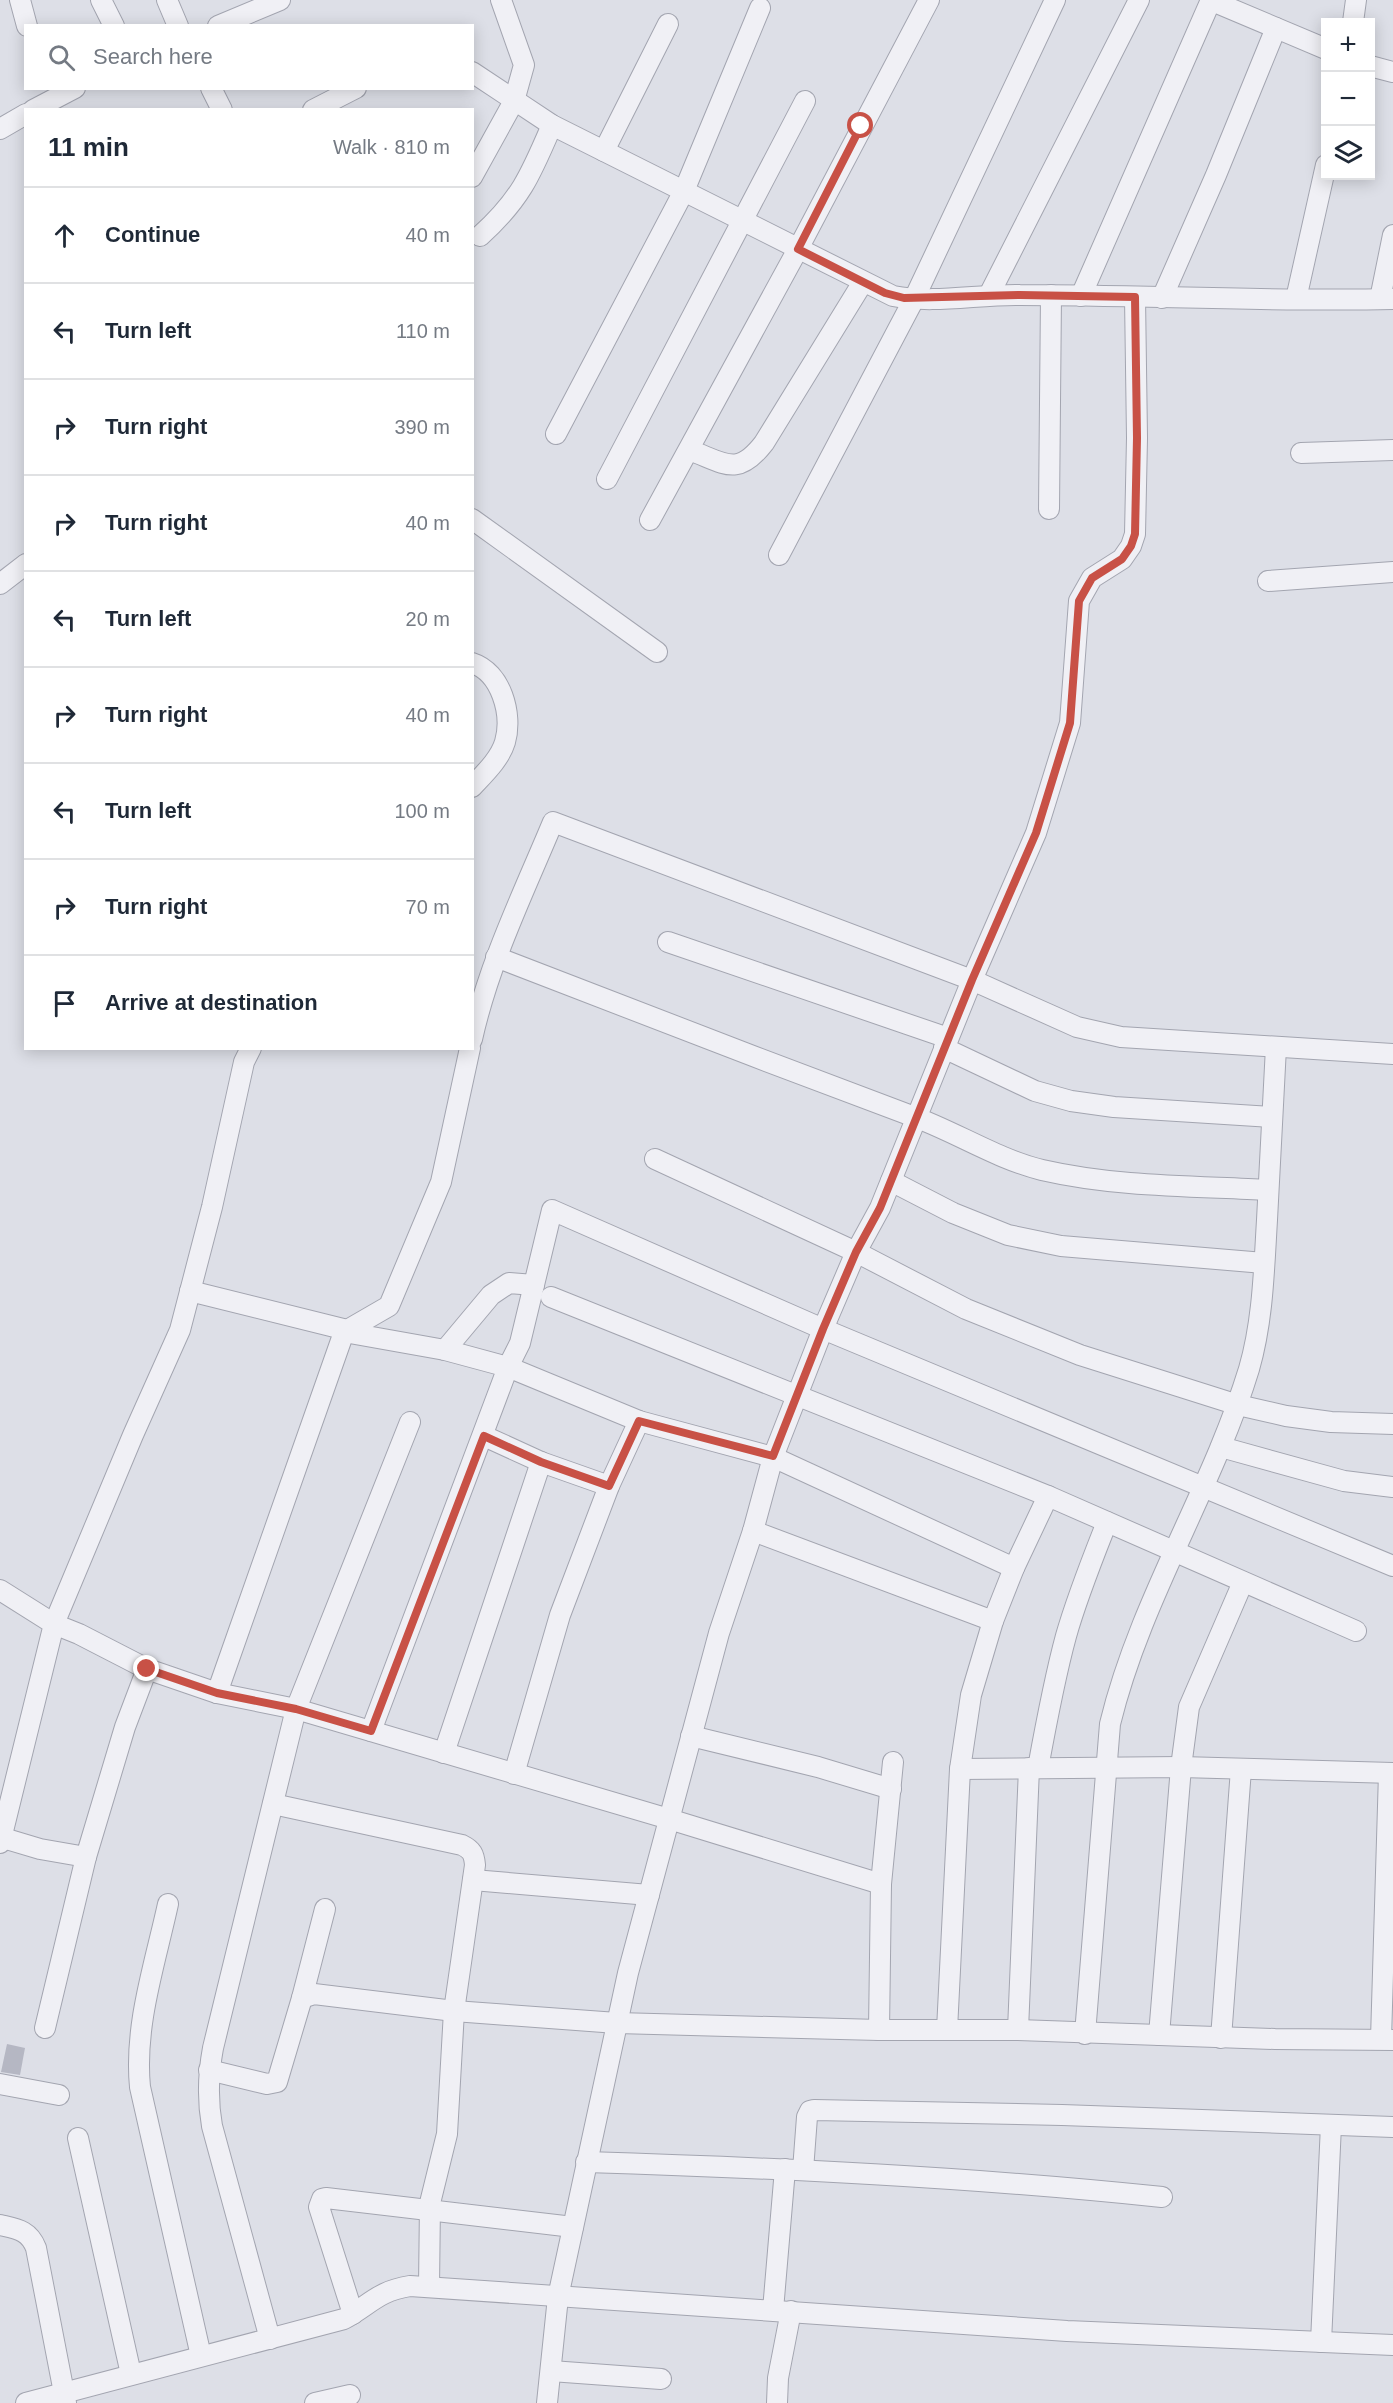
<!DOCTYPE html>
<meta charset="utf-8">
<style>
:root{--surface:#fff;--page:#f2f2f3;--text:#1f2937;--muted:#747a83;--line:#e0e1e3}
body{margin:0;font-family:Helvetica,sans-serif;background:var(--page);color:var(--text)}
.controls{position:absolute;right:18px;top:18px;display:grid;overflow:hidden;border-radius:0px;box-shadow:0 3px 15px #0003}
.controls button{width:54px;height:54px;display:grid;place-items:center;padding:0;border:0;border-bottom:2px solid var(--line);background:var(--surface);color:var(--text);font:30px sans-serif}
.stop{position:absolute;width:18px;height:18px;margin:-14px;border:4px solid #c85146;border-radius:50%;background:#fff}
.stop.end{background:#c85146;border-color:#fff;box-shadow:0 2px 6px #0008}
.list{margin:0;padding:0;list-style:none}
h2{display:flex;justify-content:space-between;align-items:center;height:78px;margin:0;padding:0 24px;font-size:26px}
h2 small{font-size:20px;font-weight:400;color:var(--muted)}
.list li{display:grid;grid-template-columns:39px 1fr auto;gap:18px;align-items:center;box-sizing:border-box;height:96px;padding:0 24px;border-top:2px solid var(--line)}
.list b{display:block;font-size:22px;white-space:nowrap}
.list em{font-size:20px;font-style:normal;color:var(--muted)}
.icon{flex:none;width:33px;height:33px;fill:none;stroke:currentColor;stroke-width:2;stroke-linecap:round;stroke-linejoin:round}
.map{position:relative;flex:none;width:1393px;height:2403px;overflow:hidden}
.search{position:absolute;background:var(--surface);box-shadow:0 3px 15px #0003;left:24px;top:24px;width:450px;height:66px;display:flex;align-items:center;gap:15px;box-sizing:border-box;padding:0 21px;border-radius:0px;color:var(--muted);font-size:22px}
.panel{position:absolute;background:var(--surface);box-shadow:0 3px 15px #0003;left:24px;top:108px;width:450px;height:942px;border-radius:0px}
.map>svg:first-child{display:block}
.building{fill:#b5b7c3}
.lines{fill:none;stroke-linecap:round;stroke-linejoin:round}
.street-casing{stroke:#a3a5b0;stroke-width:22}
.street{stroke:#f0f0f5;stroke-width:20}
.route{stroke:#c85146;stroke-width:8}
</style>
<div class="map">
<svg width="1393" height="2403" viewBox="0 0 1393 2403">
<rect width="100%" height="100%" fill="#dddfe7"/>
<path class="building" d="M7,2044L25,2048L20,2075L1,2072Z"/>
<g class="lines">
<g class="street-casing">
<g id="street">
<path d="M20,0L27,26"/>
<path d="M101,0L114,26"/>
<path d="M167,0L178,26"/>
<path d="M1210,0L1326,49"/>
<path d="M1353,22L1356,0"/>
<path d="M218,26L280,0"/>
<path d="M1370,66L1393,72"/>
<path d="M472,72L552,125L893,296C934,304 979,294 1020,295C1144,295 1269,302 1393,299"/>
<path d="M211,88L222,110"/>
<path d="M33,110L75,88"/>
<path d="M313,110L356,88"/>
<path d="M0,129L26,114"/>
<path d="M604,151L668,24"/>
<path d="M472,177L514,101L524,65L501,0"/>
<path d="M480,236C521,199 531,174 552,125"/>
<path d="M989,295L1139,0"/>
<path d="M1081,296L1211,0"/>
<path d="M1162,298L1216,175L1276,28"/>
<path d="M1296,299L1326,165"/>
<path d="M1380,299L1393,235"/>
<path d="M556,434L684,191L760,8"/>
<path d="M689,450C725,463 737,478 764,443L863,282"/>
<path d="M1301,453L1393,450"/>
<path d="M607,479L805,101"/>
<path d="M1049,509L1051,295"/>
<path d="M472,519L657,652"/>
<path d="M650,520L798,249L929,0"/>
<path d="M779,555L914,299L1055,0"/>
<path d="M1268,581L1393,572"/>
<path d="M0,584L26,564"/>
<path d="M472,663C501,672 513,714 505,742C500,759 484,774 472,787"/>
<path d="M668,942L948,1038"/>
<path d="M496,957C634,1011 773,1064 912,1116C956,1132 997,1159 1042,1170C1116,1187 1193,1186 1268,1190"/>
<path d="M472,1039C489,963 523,894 553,822L972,980L1077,1027L1121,1037L1393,1054"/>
<path d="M944,1048L1035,1091L1071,1101L1114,1107L1272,1117"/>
<path d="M655,1159L856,1252L966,1309L1080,1355L1238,1405L1286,1416L1331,1422L1393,1424"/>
<path d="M891,1181L953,1213L1008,1235L1061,1246L1264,1263"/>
<path d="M190,1291L343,1329L344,1332L445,1350L508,1367L639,1421L773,1457L1014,1568"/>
<path d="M551,1297L1048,1496L1356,1631"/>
<path d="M445,1350L491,1295L509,1283L534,1285"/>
<path d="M484,1436L541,1462L609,1486"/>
<path d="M1221,1447L1344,1481L1393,1487"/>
<path d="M753,1531L993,1621"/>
<path d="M0,1590L54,1624L0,1843"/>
<path d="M147,1669L217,1693L296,1709L669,1819L881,1884"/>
<path d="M217,1693L344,1332L389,1306L441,1182L470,1048"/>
<path d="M371,1731L508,1367L520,1343L552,1210L823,1329L1393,1566"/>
<path d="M691,1736L818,1767L891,1789"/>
<path d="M444,1753L541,1462"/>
<path d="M1038,1768C1046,1724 1054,1680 1066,1636C1077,1597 1092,1560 1107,1522"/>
<path d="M960,1769L1181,1767L1393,1773"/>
<path d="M514,1774L560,1615L609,1486L639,1421"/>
<path d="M273,1804L462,1845C472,1850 474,1854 475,1865L454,2011L447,2134L430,2203L429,2287"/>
<path d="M0,1837L40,1849L86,1857L125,1727L147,1669L79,1634L54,1624L133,1435L180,1330L212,1207L244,1062L251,1048"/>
<path d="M473,1880L649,1895"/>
<path d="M168,1904C155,1964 134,2025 140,2087L201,2356"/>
<path d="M302,1998L325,1909"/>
<path d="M45,2028L86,1857"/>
<path d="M879,2030L881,1884L893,1762"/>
<path d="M947,2030L960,1769L971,1695L993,1621L1014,1568L1048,1496"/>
<path d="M1018,2030L1029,1768"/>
<path d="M1085,2034L1110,1724C1140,1600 1212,1490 1249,1369C1263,1321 1264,1269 1267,1220C1270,1162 1273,1105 1276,1047"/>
<path d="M1159,2035L1181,1767L1189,1707L1243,1582"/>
<path d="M1221,2038L1241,1769"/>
<path d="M1381,2039L1389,1773"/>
<path d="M209,2070L267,2084L277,2082L302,1998L314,1994L454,2011L617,2023L879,2030H1018L1275,2039L1393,2040"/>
<path d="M0,2084L59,2095"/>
<path d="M78,2138L131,2374"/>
<path d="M586,2162C778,2168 971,2177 1162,2197"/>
<path d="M803,2170L807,2117L810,2111L814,2110L1062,2115L1393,2127"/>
<path d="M0,2225C17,2229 29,2230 36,2248L66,2403"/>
<path d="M773,2310L785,2169"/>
<path d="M353,2314L319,2207L322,2199L326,2198L573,2227"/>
<path d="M270,2339L212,2126C207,2098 208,2075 213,2048L296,1709L410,1422"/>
<path d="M1321,2342L1331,2125"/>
<path d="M551,2371L661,2379"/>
<path d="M26,2403L344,2319C371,2304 378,2291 410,2286L1067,2331L1393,2345"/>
<path d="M315,2403L350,2395"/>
<path d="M547,2403L558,2297L628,1973L719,1633L753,1531L773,1457L823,1329L856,1252L880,1208L972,980L1036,833L1070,723L1079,601L1092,578L1122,559L1131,546L1135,534L1137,438L1135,297"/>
<path d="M777,2403L778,2378L791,2311"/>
</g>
</g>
<use href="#street" class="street"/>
</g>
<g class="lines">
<path class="route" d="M147,1669L217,1693L296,1709L371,1731L484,1436L541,1462L609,1486L639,1421L773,1456L823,1329L856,1252L880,1208L972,980L1036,833L1070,723L1079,601L1092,578L1122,559L1131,546L1135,534L1137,438L1135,297L1020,295L904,298L885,293L798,249L861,126"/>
</g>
</svg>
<div class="controls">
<button>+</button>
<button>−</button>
<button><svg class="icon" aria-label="layers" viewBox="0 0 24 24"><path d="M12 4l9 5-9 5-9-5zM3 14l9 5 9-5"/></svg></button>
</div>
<div class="stop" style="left:861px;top:126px"></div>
<div class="stop end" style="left:147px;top:1669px"></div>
<div class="search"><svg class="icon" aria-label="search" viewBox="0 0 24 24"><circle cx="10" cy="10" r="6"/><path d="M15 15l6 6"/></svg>Search here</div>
<section class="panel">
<h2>11 min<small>Walk · 810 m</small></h2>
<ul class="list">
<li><svg class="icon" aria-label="ahead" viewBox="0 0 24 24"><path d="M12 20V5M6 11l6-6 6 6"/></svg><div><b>Continue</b></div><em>40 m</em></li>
<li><svg class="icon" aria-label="left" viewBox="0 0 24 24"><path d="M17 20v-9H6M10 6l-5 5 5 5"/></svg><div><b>Turn left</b></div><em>110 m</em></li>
<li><svg class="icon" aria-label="right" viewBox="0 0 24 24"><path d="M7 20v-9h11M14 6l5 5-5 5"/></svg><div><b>Turn right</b></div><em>390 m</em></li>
<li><svg class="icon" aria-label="right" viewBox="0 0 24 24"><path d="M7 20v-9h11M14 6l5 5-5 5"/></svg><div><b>Turn right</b></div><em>40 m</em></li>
<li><svg class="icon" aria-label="left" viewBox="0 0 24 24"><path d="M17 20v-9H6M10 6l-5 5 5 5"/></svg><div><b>Turn left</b></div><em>20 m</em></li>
<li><svg class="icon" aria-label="right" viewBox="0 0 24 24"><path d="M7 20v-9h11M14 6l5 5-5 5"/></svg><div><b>Turn right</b></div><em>40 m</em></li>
<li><svg class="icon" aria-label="left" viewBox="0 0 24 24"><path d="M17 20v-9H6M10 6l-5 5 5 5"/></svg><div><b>Turn left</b></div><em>100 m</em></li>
<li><svg class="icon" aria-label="right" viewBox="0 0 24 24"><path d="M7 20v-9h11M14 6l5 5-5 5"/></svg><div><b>Turn right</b></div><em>70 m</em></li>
<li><svg class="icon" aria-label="arrive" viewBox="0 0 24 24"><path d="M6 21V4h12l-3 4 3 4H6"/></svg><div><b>Arrive at destination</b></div></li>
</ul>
</section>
</div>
